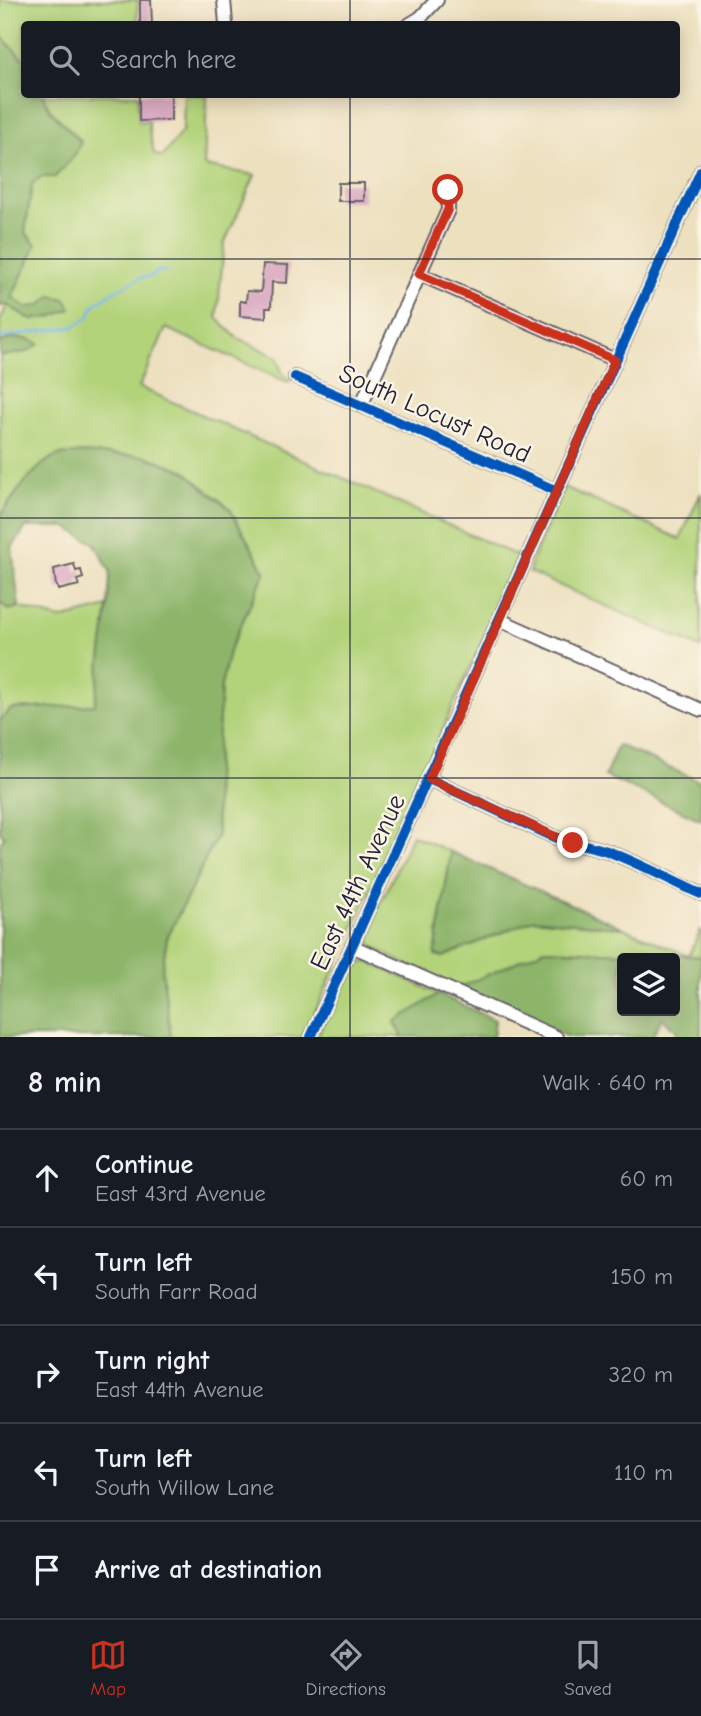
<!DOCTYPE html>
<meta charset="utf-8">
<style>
:root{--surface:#171b24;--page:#20242c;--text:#f1f3f6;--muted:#9ea1a6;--line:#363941;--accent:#c8321e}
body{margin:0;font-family:"Comic Neue",sans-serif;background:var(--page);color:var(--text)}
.controls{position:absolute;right:21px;bottom:21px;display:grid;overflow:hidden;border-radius:7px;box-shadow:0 4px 18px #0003}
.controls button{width:63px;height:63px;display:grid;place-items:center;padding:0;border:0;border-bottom:2px solid var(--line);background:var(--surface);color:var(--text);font:35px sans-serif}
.stop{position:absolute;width:21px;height:21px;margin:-16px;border:5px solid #c8321e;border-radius:50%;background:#fff}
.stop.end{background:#c8321e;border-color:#fff;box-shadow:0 2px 7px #0008}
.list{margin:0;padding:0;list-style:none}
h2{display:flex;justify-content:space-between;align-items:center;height:91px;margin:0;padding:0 28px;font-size:30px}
h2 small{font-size:23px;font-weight:400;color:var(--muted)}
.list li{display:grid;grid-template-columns:46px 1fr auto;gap:21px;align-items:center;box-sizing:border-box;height:98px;padding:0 28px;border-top:2px solid var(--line)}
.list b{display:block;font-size:26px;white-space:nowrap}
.list p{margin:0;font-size:23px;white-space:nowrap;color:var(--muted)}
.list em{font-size:23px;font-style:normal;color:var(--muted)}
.icon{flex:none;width:38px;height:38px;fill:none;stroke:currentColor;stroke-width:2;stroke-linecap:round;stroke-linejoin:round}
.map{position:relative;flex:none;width:701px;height:1037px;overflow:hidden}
.search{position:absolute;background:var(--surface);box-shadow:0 4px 18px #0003;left:21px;right:21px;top:21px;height:77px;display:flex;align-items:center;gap:18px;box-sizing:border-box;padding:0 24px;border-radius:7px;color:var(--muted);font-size:26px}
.sheet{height:581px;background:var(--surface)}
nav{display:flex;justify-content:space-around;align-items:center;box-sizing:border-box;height:98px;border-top:2px solid var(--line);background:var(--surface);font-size:19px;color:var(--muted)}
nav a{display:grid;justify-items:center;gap:4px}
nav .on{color:var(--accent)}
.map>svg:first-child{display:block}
.green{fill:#b2d37a;stroke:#6a7a5a;stroke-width:2}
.forest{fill:#8db56a;stroke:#586c52;stroke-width:2;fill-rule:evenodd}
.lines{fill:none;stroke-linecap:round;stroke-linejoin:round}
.stream{stroke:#7cb3eb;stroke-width:2.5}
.building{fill:#d9a7c1}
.minor-casing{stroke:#696469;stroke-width:16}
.minor{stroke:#fff;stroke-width:12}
.cycleway-casing{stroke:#fcf5e5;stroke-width:15}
.cycleway{stroke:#0057b8;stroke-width:10}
.route{stroke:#c8321e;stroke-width:9}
.grid{fill:none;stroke:#22223b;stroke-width:2;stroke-opacity:0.55}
.labels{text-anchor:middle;stroke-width:5;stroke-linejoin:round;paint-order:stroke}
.street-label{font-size:26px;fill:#22223b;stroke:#fcf5e5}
</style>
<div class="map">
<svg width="701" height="1037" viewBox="0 0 701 1037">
<rect width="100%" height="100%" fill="#fcf5e5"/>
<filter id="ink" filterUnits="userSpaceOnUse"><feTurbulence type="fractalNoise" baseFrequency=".0143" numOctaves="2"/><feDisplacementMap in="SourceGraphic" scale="14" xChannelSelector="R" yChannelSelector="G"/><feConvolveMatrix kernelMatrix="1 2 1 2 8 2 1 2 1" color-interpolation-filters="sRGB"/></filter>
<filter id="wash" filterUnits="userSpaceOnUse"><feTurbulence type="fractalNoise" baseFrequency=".00686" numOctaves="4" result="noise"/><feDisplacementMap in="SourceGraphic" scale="28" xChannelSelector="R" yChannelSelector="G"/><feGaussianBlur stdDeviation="1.57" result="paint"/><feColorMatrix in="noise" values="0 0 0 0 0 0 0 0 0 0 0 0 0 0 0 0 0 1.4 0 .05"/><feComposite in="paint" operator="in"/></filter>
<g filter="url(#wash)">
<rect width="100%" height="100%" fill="#ede0bf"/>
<g class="green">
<path d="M0,0H138L137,24H24V60L0,35Z"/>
<path d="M42,95H138L139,121L149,122V129L154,154L162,157L183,130L184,95H207L204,166L255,175L224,244L217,318L236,337L277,357L282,373L290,380L289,383L166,328L139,387L520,557L304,1037H171L162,970L167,938L217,836L215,779L221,686L229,651L265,572L230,509L183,470L145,456L30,476L7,505L0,517V354L4,356L13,338L0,342V321L7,305L32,320L41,305L26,308L12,297L36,245L25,232L32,184L81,142L51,111Z"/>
<path d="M564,487L680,539L701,493V648L529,572L532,561Z"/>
<path d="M0,602L8,610L19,607L60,619L108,607L95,706L11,709L0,721Z"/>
<path d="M412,835L451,852L435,954L443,957L534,919L624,928L689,956L701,929V957L546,949L458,988L405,964L373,947L369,938V929Z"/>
<path d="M369,962L439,994L395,1022L403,1037H317L348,972L358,963Z"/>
</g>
<g class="forest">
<path d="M0,35L24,60V94L42,95L51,111L81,142L75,155L55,177H41L32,184L25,232L36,245L12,297L26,308L41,305L51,296L66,299L71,309L51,317L32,320L7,305L0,306Z"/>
<path d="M13,338L28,339L39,344L27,352L3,356L0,354V342Z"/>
<path d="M79,453L145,456L183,470L230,509L265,572L229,651L221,686L215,779L217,836L167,938L162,970L171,1037H0V844L4,836L0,832V721L11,709L95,705L108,607L110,571L95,544L66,527H26L12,548L19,607L8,610L0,602V517C10,500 37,463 56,456C63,454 72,454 79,453Z"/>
<path d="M618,745L701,782V820L605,776Z"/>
<path d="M451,852L624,928L534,919L443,957L435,955Z"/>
<path d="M545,949L701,957V1037H678L676,1030L662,1018L652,1037H568L458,988ZM622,958H675V1011H622Z"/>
<path d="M439,994L495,1020L493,1037H403L395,1022Z"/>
</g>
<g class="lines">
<path class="stream" d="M0,337L73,327L89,317L94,305L116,290L140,278L153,276L158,271H167"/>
</g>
<g id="blocks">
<g class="building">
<path d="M140,0H151L152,24H140Z"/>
<path d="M139,94H171V120L139,121Z"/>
<rect x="338" y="183" width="26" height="18"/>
<path d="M263,264L288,265L287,283L272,282L271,308H266V318L240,316V301L246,302L247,291L261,292Z"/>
<path d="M74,564L76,571L81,570L83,578L77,580L79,585L58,590L57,586H56L54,569Z"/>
</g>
</g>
</g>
<g filter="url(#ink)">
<use href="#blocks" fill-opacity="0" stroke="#696469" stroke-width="2"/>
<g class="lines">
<g class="minor-casing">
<g id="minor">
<path d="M224,0L226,24"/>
<path d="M410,24L420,18L437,0"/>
<path d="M419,274L615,360"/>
<path d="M295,377L557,491"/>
<path d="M361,406L448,210V190"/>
<path d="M500,620L701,710"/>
<path d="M429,779L554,837C571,843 589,845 607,851C639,863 670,880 701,894"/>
<path d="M352,946L556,1037"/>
<path d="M311,1037C443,749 570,459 701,171"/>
</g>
</g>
<use href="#minor" class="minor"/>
<g class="cycleway-casing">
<g id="cycleway">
<path d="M295,377L557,491"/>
<path d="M429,779L554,837C571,843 589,845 607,851C639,863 670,880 701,894"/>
<path d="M311,1037C443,749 570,459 701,171"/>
</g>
</g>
<use href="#cycleway" class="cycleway"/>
</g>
</g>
<g class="lines" filter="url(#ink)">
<path class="route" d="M448,190V209L419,274L615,360L429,779L554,836L573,843"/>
</g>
<path class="grid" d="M350,0V24M350,94V1037M0,259H701M0,518H701M0,778H701"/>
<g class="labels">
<g class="street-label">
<text transform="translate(435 413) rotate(24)" y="9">South Locust Road</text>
<text transform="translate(357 882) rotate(-65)" y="9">East 44th Avenue</text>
</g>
</g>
</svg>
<div class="controls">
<button><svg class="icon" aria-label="layers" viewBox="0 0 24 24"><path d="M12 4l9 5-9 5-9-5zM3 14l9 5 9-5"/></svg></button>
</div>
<div class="stop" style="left:448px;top:190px"></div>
<div class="stop end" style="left:573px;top:843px"></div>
<div class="search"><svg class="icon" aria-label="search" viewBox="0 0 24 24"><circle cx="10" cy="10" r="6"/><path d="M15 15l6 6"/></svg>Search here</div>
</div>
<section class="sheet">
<h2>8 min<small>Walk · 640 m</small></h2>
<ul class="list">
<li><svg class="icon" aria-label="ahead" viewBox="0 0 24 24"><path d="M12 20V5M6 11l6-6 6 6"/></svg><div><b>Continue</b><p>East 43rd Avenue</p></div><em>60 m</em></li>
<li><svg class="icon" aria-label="left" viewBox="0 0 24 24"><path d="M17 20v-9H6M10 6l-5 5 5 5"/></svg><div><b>Turn left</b><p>South Farr Road</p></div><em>150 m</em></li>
<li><svg class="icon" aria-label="right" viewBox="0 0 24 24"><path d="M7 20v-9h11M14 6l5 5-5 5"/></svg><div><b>Turn right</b><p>East 44th Avenue</p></div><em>320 m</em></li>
<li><svg class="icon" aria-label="left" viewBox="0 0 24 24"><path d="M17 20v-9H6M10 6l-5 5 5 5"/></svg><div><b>Turn left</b><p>South Willow Lane</p></div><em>110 m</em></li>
<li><svg class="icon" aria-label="arrive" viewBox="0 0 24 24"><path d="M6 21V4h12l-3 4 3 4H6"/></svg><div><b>Arrive at destination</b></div></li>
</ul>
</section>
<nav>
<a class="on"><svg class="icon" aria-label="map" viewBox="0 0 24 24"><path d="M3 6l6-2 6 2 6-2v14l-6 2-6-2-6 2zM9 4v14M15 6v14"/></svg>Map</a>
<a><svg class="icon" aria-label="directions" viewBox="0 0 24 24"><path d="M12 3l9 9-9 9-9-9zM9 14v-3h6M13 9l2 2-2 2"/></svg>Directions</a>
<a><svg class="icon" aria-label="saved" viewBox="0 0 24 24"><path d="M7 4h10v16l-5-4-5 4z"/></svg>Saved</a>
</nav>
